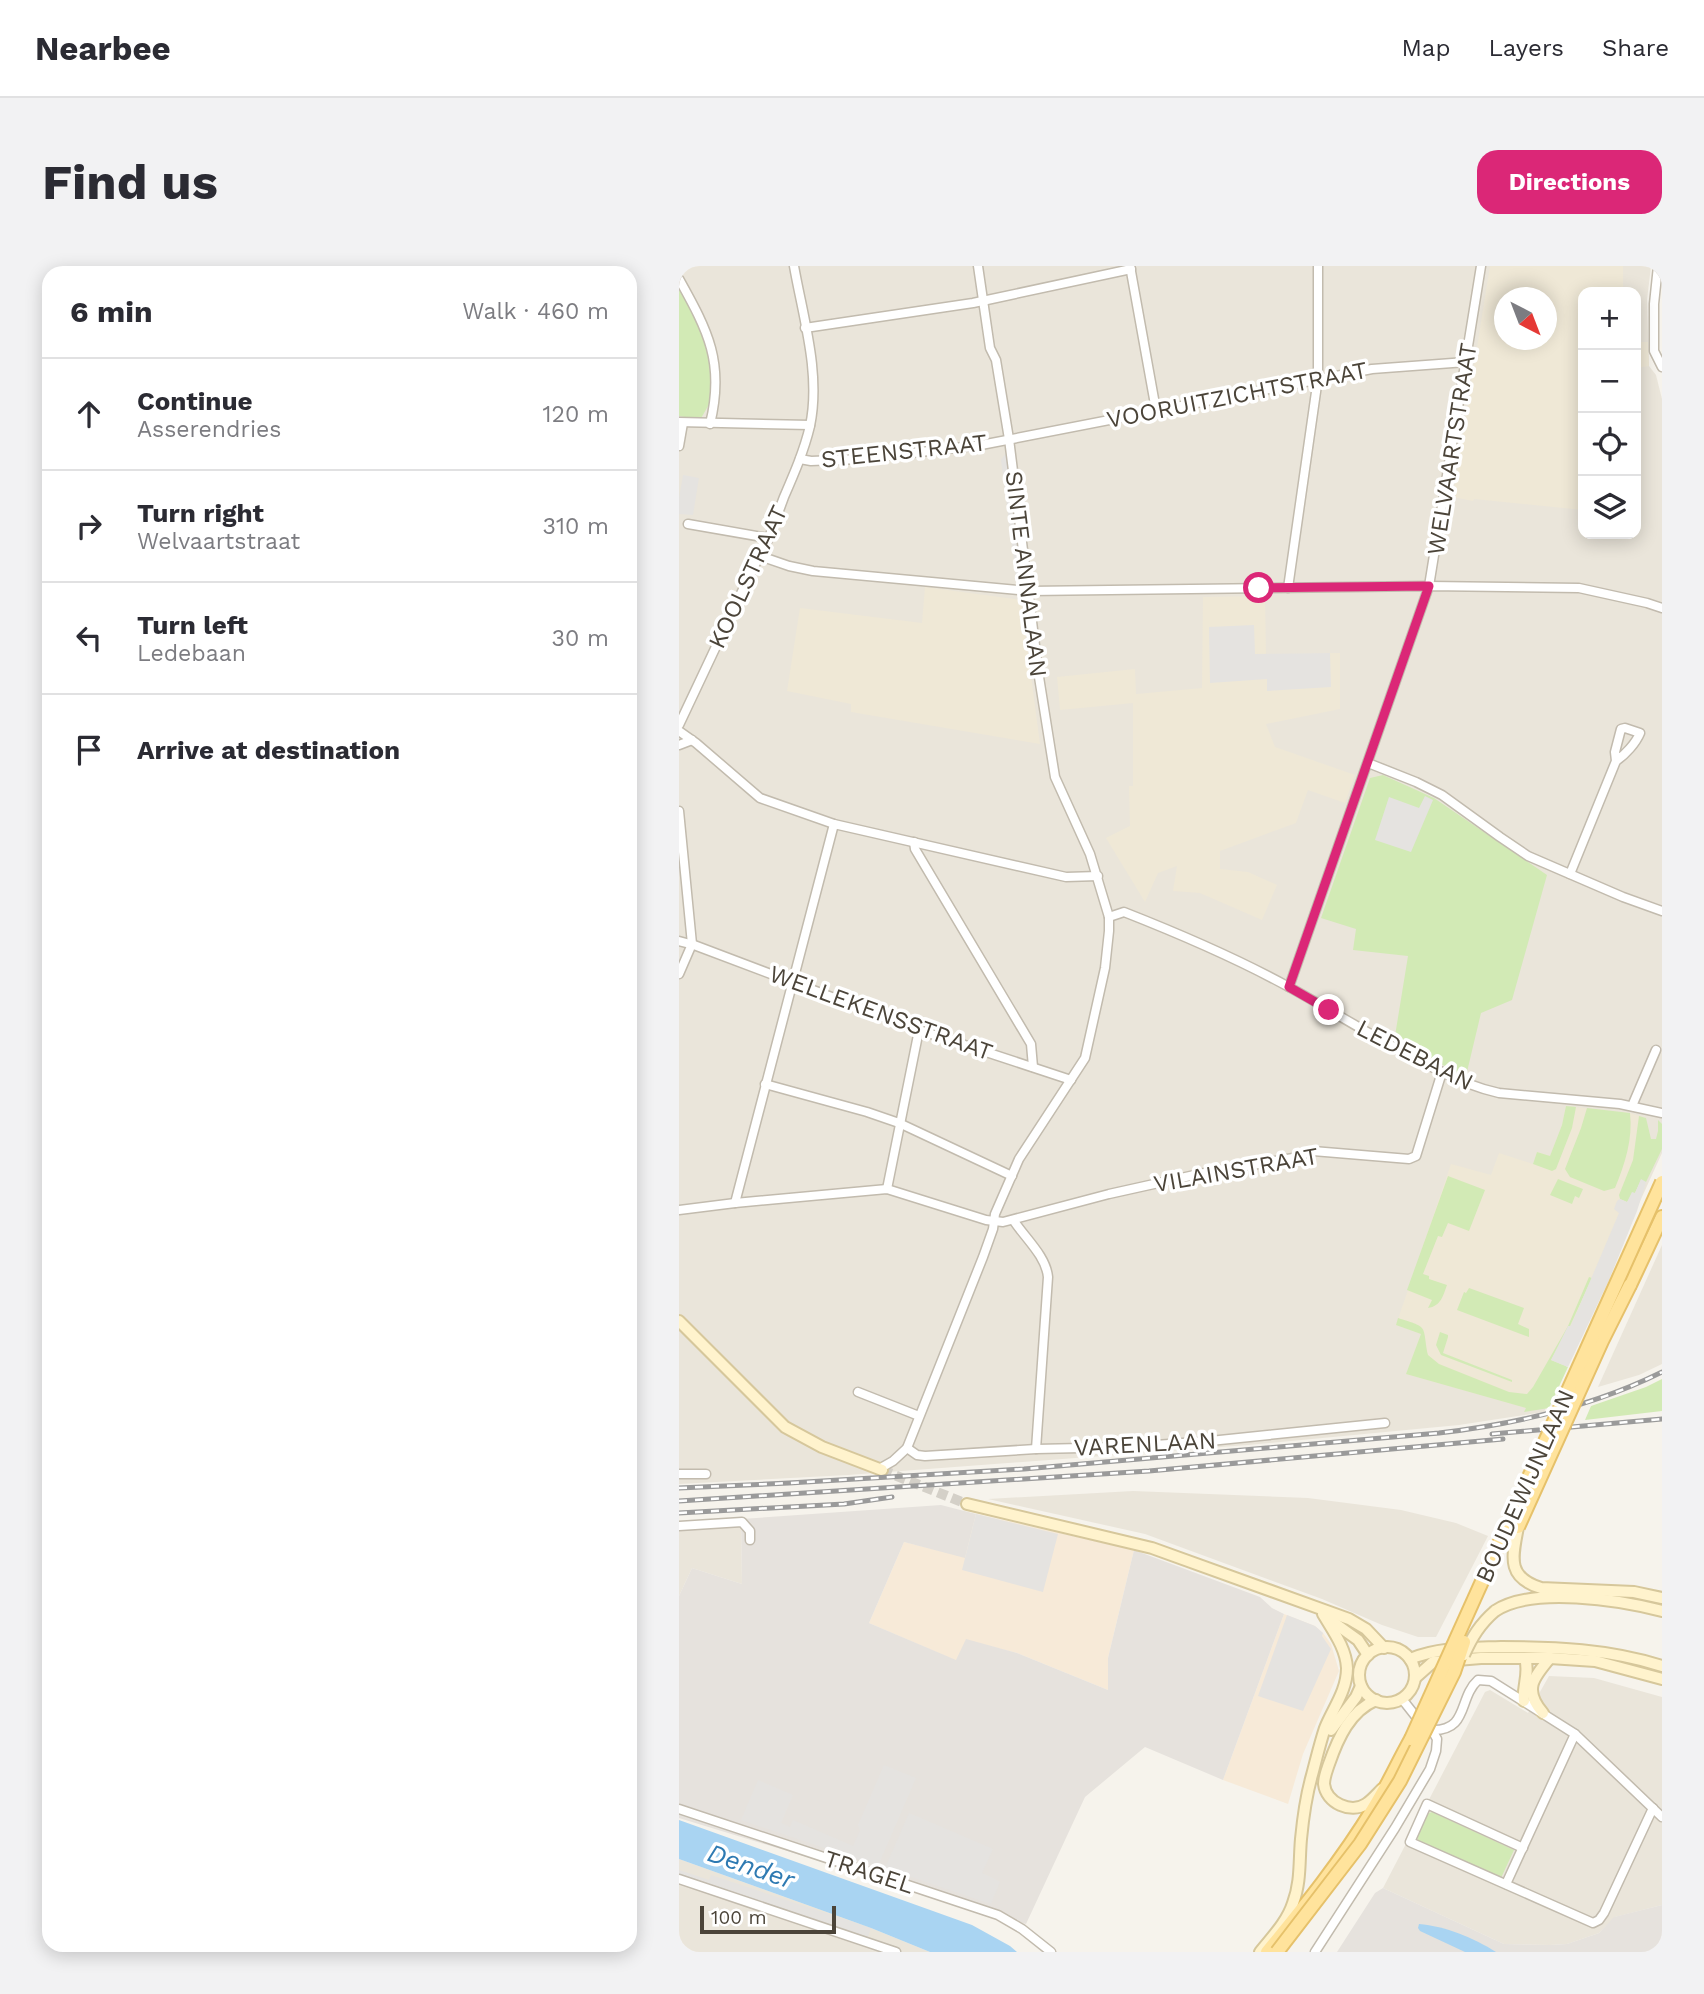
<!DOCTYPE html>
<meta charset="utf-8">
<style>
:root{--surface:#fff;--page:#f2f2f3;--text:#2b2b33;--muted:#7c7c81;--line:#e1e1e2;--accent:#db2777}
body{margin:0;font-family:"Work Sans",sans-serif;background:var(--page);color:var(--text)}
.controls{position:absolute;right:21px;top:21px;display:grid;overflow:hidden;border-radius:14px;box-shadow:0 4px 18px #0003}
.controls button{width:63px;height:63px;display:grid;place-items:center;padding:0;border:0;border-bottom:2px solid var(--line);background:var(--surface);color:var(--text);font:35px sans-serif}
.compass{position:absolute;left:815px;top:21px;width:63px;height:63px;border-radius:50%;background:var(--surface);box-shadow:0 4px 18px #0003;rotate:138deg}
.scale{position:absolute;left:21px;bottom:18px;width:136px;box-sizing:border-box;padding-left:7px;border:4px solid #4b4439;border-top:0;font-size:19px;line-height:24px;white-space:nowrap;color:#4b4439;-webkit-text-stroke:5px #fff;paint-order:stroke}
.stop{position:absolute;width:21px;height:21px;margin:-16px;border:5px solid #db2777;border-radius:50%;background:#fff}
.stop.end{background:#db2777;border-color:#fff;box-shadow:0 2px 7px #0008}
.list{margin:0;padding:0;list-style:none}
h2{display:flex;justify-content:space-between;align-items:center;height:91px;margin:0;padding:0 28px;font-size:30px}
h2 small{font-size:23px;font-weight:400;color:var(--muted)}
.list li{display:grid;grid-template-columns:46px 1fr auto;gap:21px;align-items:center;box-sizing:border-box;height:112px;padding:0 28px;border-top:2px solid var(--line)}
.list b{display:block;font-size:26px;white-space:nowrap}
.list p{margin:0;font-size:23px;white-space:nowrap;color:var(--muted)}
.list em{font-size:23px;font-style:normal;color:var(--muted)}
.icon{flex:none;width:38px;height:38px;fill:none;stroke:currentColor;stroke-width:2;stroke-linecap:round;stroke-linejoin:round}
.map{position:relative;flex:none;width:983px;height:1686px;overflow:hidden;border-radius:21px}
header{display:flex;align-items:center;gap:42px;box-sizing:border-box;height:98px;padding:0 35px;background:var(--surface);border-bottom:2px solid var(--line)}
header strong{font-size:33px}
nav{display:flex;gap:38px;margin-inline-start:auto;font-size:24px}
.intro{display:flex;align-items:center;justify-content:space-between;box-sizing:border-box;height:168px;padding:0 42px}
h1{margin:0;font-size:49px}
.button{padding:18px 32px;border-radius:21px;background:var(--accent);color:#fff;font-size:24px;font-weight:700}
main{display:flex;gap:42px;padding:0 42px}
aside{flex:1;background:var(--surface);border-radius:21px;box-shadow:0 4px 18px #0003}
.map>svg:first-child{display:block}
.residential{fill:#eae5da;fill-rule:evenodd}
.commercial{fill:#f7ead8}
.industrial{fill:#e6e2dd}
.education{fill:#efe8d6;fill-rule:evenodd}
.green{fill:#d2eab5}
.parking{fill:#e5e3e0}
.water{fill:#a9d4f2}
.lines{fill:none;stroke-linecap:round;stroke-linejoin:round}
.secondary-tunnel{stroke:#d4d0c8;stroke-width:10;stroke-dasharray:10 5;stroke-linecap:butt}
.street-casing{stroke:#c2bbae;stroke-width:11}
.secondary-casing{stroke:#d6c79b;stroke-width:14}
.primary-casing{stroke:#e6c16a;stroke-width:16}
.street{stroke:#fff;stroke-width:8}
.secondary{stroke:#fff3cd;stroke-width:10}
.primary{stroke:#ffe39c;stroke-width:12}
.rail-casing{stroke:#9a9a9a;stroke-width:5}
.rail{stroke:#fff;stroke-width:2.5;stroke-dasharray:8;stroke-linecap:butt}
.secondary-bridge-casing{stroke:#d6c79b;stroke-width:14;stroke-linecap:butt}
.primary-bridge-casing{stroke:#e6c16a;stroke-width:16;stroke-linecap:butt}
.secondary-bridge{stroke:#fff3cd;stroke-width:10}
.primary-bridge{stroke:#ffe39c;stroke-width:12}
.route{stroke:#db2777;stroke-width:9}
.labels{text-anchor:middle;stroke-width:7;stroke-linejoin:round;paint-order:stroke}
.street-label{font-size:24px;fill:#4b4439;stroke:#fff}
.water-label{font-size:26px;font-style:italic;fill:#2e7ab2;stroke:#fff}
</style>
<header>
<strong>Nearbee</strong>
<nav><a>Map</a><a>Layers</a><a>Share</a></nav>
</header>
<div class="intro"><h1>Find us</h1><a class="button">Directions</a></div>
<main>
<aside>
<h2>6 min<small>Walk · 460 m</small></h2>
<ul class="list">
<li><svg class="icon" aria-label="ahead" viewBox="0 0 24 24"><path d="M12 20V5M6 11l6-6 6 6"/></svg><div><b>Continue</b><p>Asserendries</p></div><em>120 m</em></li>
<li><svg class="icon" aria-label="right" viewBox="0 0 24 24"><path d="M7 20v-9h11M14 6l5 5-5 5"/></svg><div><b>Turn right</b><p>Welvaartstraat</p></div><em>310 m</em></li>
<li><svg class="icon" aria-label="left" viewBox="0 0 24 24"><path d="M17 20v-9H6M10 6l-5 5 5 5"/></svg><div><b>Turn left</b><p>Ledebaan</p></div><em>30 m</em></li>
<li><svg class="icon" aria-label="arrive" viewBox="0 0 24 24"><path d="M6 21V4h12l-3 4 3 4H6"/></svg><div><b>Arrive at destination</b></div></li>
</ul>
</aside>
<div class="map">
<svg width="983" height="1686" viewBox="0 0 983 1686">
<rect width="100%" height="100%" fill="#f6f3ec"/>
<g class="residential">
<path d="M0,0H972L968,34L970,100L977,109L983,133V887L865,1146L780,1159L569,1179L169,1209L0,1218ZM904,26H957V268H904ZM825,32H867V74H825Z"/>
<path d="M983,979V1098L960,1109L919,1121Z"/>
<path d="M454,1225L629,1232L722,1244L777,1257L809,1270L757,1371H739L703,1359L643,1333L466,1268L309,1233Z"/>
<path d="M62,1253L63,1318L13,1302L0,1330V1257Z"/>
<path d="M870,1410L915,1412L983,1431V1639L936,1651L920,1667L888,1678L871,1679L825,1678L704,1622L806,1426L811,1424L849,1447Z"/>
<path d="M0,1593L192,1662L251,1686H0Z"/>
</g>
<g class="commercial">
<path d="M297,1248L455,1284L429,1392V1424L338,1387L287,1374L278,1395L190,1357L225,1276L286,1291Z"/>
<path d="M605,1348L636,1360L644,1367L652,1378L660,1405L624,1488L609,1538L544,1514Z"/>
</g>
<g class="industrial">
<path d="M262,1239L297,1248L286,1292L225,1276L190,1357L277,1394L287,1373L338,1387L429,1424V1392L455,1284L581,1331L593,1342L605,1348L544,1514L466,1481L406,1531L347,1658L0,1552V1330L13,1302L63,1318L62,1253Z"/>
<path d="M704,1622L825,1678L871,1679L888,1678L920,1667L935,1651L983,1639V1686H658L696,1627Z"/>
</g>
<g class="education">
<path d="M811,0H944V26H904V244L795,233L794,235L774,231ZM825,32H867V74H825Z"/>
<path d="M957,76H969L970,100L957,102Z"/>
<path d="M246,321L342,334L361,478L172,446V438L108,425L121,342L243,357Z"/>
<path d="M586,330L587,388L661,387V443L587,458L596,481L676,509L666,537L629,524L617,557L541,585V603L569,606L598,619L583,654L521,627L494,625L498,600L479,607L466,636L427,572L451,560L450,520H454V437L381,444L378,411L456,403L457,428L523,422L524,331Z"/>
<path d="M887,840L951,847L967,852L955,910L967,916L847,1142L727,1108L742,1068L717,1059L772,898L812,909L820,887L854,898L858,886L871,890L883,859Z"/>
</g>
<g class="green">
<path d="M0,20L13,44L27,79L33,111L32,135L21,154L0,150Z"/>
<path d="M704,509L755,532L868,609L833,734L802,747L787,810L715,776L729,690L674,684L677,663L642,652L691,512Z"/>
<path d="M887,840L897,841L893,862L877,903L873,905L854,898L858,886L871,890L883,859Z"/>
<path d="M908,842L951,847C954,873 946,898 936,922L925,925L891,911L886,903L902,862Z"/>
<path d="M960,850L967,852L972,873H977L979,865V854L983,858V883L967,916L962,914L956,927L948,936L941,933L940,929L954,894Z"/>
<path d="M769,910L806,924L790,965L769,957L763,971L759,970L744,1008L750,1010V1013L768,1019C764,1030 762,1040 749,1042L753,1034L728,1024Z"/>
<path d="M879,913L904,923L900,932L896,930L893,938L871,929Z"/>
<path d="M910,1011L913,1012L891,1060L872,1094L889,1101L870,1142L845,1146L847,1142L727,1108L742,1068L717,1059L719,1052C751,1062 743,1059 749,1089L760,1098L830,1126L848,1128L854,1121L889,1060Z"/>
<path d="M790,1022L845,1042L839,1058L850,1063V1071L778,1044L785,1026L787,1027Z"/>
<path d="M761,1066L769,1069V1071L764,1087L833,1114V1116L762,1089L757,1079Z"/>
<path d="M983,1113V1145L906,1154L912,1140L967,1121Z"/>
<path d="M753,1546L835,1584L822,1612L740,1575L737,1570L748,1548Z"/>
</g>
<g class="parking">
<path d="M327,187L343,310L337,311L322,194Z"/>
<path d="M4,209L20,212L14,249L0,248V232Z"/>
<path d="M575,359L576,388L651,387L652,421L588,425V413L531,417L530,361Z"/>
<path d="M746,530L754,534L732,586L696,574L710,531L740,542Z"/>
<path d="M962,913L967,916L958,945L930,1014L889,1101L872,1094L889,1060H892L940,947L935,943L938,935L941,933L948,936L953,926L956,927Z"/>
<path d="M297,1248L379,1268L364,1326L283,1304Z"/>
<path d="M608,1349L636,1360L644,1367L643,1370L652,1383L624,1445L579,1430Z"/>
<path d="M205,1499L237,1512L199,1600L62,1554L79,1514L114,1529L102,1557L111,1561L114,1554L174,1580L181,1565L179,1559Z"/>
<path d="M230,1547L314,1583L303,1607L321,1616L312,1638L206,1602Z"/>
<path d="M0,1604L30,1614L32,1609L192,1662L189,1671L0,1608Z"/>
</g>
<g class="water">
<path d="M0,1554L293,1659L331,1680L338,1686H251L192,1662L0,1593Z"/>
<path d="M740,1658C766,1660 795,1672 817,1686H786L741,1665L739,1662Z"/>
</g>
<g class="lines">
<path class="secondary-tunnel" d="M203,1204L288,1238"/>
<g class="street-casing">
<g id="street">
<path d="M451,0L477,144"/>
<path d="M979,0L975,38V85L983,101"/>
<path d="M0,13C29,65 46,97 31,158"/>
<path d="M126,62L294,37L452,3"/>
<path d="M0,156L131,159"/>
<path d="M0,180L4,157"/>
<path d="M121,193L132,195L181,193L302,179L693,103L787,96"/>
<path d="M9,258L89,272"/>
<path d="M81,290L110,300L134,305L350,325L750,320L900,322L968,337L983,342"/>
<path d="M609,322L639,112V0"/>
<path d="M0,459L75,300C89,279 96,255 105,231C115,208 125,185 131,160C142,108 124,51 115,0"/>
<path d="M0,465L17,477L81,532L155,558L387,611L419,610"/>
<path d="M0,479L13,474"/>
<path d="M689,497L737,516L763,529L821,571L849,590L944,631L983,645"/>
<path d="M0,545L13,678L0,708"/>
<path d="M235,576L236,583L352,778L354,801"/>
<path d="M891,608L937,495L936,486L942,463L946,462L961,467C957,477 946,489 937,495"/>
<path d="M430,651L445,646C501,668 557,692 610,721C659,748 705,778 755,802C776,813 797,822 820,827L941,838L983,847"/>
<path d="M0,675L15,679L240,764L392,814"/>
<path d="M610,721L750,320L802,0"/>
<path d="M86,818L188,846L220,857L333,910"/>
<path d="M953,840L977,784"/>
<path d="M208,923L240,764"/>
<path d="M56,937L155,558"/>
<path d="M0,944L56,937L208,923L307,954L324,956L430,928L520,908L614,892L634,885L730,893L737,890L763,806"/>
<path d="M335,955C346,972 367,990 369,1011L357,1183"/>
<path d="M179,1126L240,1150"/>
<path d="M228,1182L238,1189L246,1190L357,1183L449,1181L531,1175L706,1157"/>
<path d="M200,1203L214,1195L228,1182L304,991L314,963L316,948L340,893L406,792L426,702L430,665V651L411,588L376,511L360,411L330,173L317,94L311,82L299,0"/>
<path d="M0,1208H27"/>
<path d="M0,1260L63,1256L71,1265V1274"/>
<path d="M753,1464C790,1465 779,1432 799,1414L812,1415L896,1468L983,1551"/>
<path d="M0,1543L319,1649L343,1663L372,1686"/>
<path d="M844,1582L748,1538L731,1576L914,1657L920,1654L925,1647L974,1542"/>
<path d="M0,1613L217,1686"/>
<path d="M827,1618L896,1468"/>
<path d="M636,1686L716,1562L751,1503L757,1485L758,1473L753,1464L738,1452L723,1433"/>
</g>
</g>
<g class="secondary-casing">
<g id="secondary">
<path d="M0,1055L106,1161L143,1181L203,1204"/>
<path d="M288,1238L473,1282L670,1353L687,1363L705,1382"/>
<path d="M839,1261C834,1289 826,1311 862,1322L955,1326L983,1332"/>
<path d="M816,1345C853,1320 941,1334 983,1345"/>
<path d="M647,1351L679,1374L689,1389"/>
<circle cx="708" cy="1409" r="28"/>
<path d="M731,1393C760,1381 791,1382 822,1381C876,1381 930,1383 983,1400"/>
<path d="M736,1412L754,1396L802,1392H871L916,1395L983,1413"/>
<path d="M697,1434C671,1445 659,1472 650,1498C648,1504 645,1511 645,1518C647,1537 672,1548 687,1538C693,1534 698,1528 703,1523"/>
<path d="M845,1435C843,1420 851,1408 846,1392"/>
<path d="M864,1447C844,1424 854,1412 871,1392"/>
<path d="M652,1464L677,1431L682,1420"/>
<path d="M581,1686C593,1671 608,1656 614,1637C622,1616 620,1595 622,1573C624,1552 627,1530 633,1509C637,1494 641,1477 646,1462C654,1442 668,1425 668,1402C667,1382 654,1365 644,1348"/>
</g>
</g>
<g class="primary-casing">
<g id="primary">
<path d="M951,1019L983,951"/>
<path d="M588,1686C625,1641 663,1594 694,1543C708,1521 719,1496 732,1473"/>
</g>
</g>
<use href="#street" class="street"/>
<use href="#secondary" class="secondary"/>
<use href="#primary" class="primary"/>
<g class="rail-casing">
<g id="rail">
<path d="M813,1168L983,1153"/>
<path d="M0,1222L110,1217L345,1203L760,1167C837,1158 913,1141 983,1106"/>
<path d="M0,1235L470,1205L824,1173"/>
<path d="M0,1247L165,1238L213,1231"/>
</g>
</g>
<use href="#rail" class="rail"/>
<g class="secondary-bridge-casing">
<path id="secondary-bridge" d="M785,1389C793,1371 801,1358 816,1345"/>
</g>
<g class="primary-bridge-casing">
<g id="primary-bridge">
<path d="M839,1261L923,1075L951,1019"/>
<path d="M732,1473L983,916"/>
<path d="M598,1686L681,1578L721,1515L775,1406L785,1376"/>
</g>
</g>
<use href="#secondary-bridge" class="secondary-bridge"/>
<use href="#primary-bridge" class="primary-bridge"/>
</g>
<g class="lines">
<path class="route" d="M580,322L750,320L610,721L650,744"/>
</g>
<g class="labels">
<g class="street-label">
<text transform="translate(558 129) rotate(-11)" y="8">VOORUITZICHTSTRAAT</text>
<text transform="translate(773 183) rotate(-81)" y="8">WELVAARTSTRAAT</text>
<text transform="translate(225 185) rotate(-6)" y="8">STEENSTRAAT</text>
<text transform="translate(347 308) rotate(83)" y="8">SINTE ANNALAAN</text>
<text transform="translate(69 311) rotate(-65)" y="8">KOOLSTRAAT</text>
<text transform="translate(202 747) rotate(20)" y="8">WELLEKENSSTRAAT</text>
<text transform="translate(736 789) rotate(27)" y="8">LEDEBAAN</text>
<text transform="translate(557 904) rotate(-10)" y="8">VILAINSTRAAT</text>
<text transform="translate(466 1178) rotate(-3)" y="8">VARENLAAN</text>
<text transform="translate(846 1220) rotate(-66)" y="8">BOUDEWIJNLAAN</text>
<text transform="translate(190 1606) rotate(18)" y="8">TRAGEL</text>
</g>
<g class="water-label">
<text transform="translate(72 1600) rotate(19)" y="9">Dender</text>
</g>
</g>
</svg>
<div class="controls">
<button>+</button>
<button>−</button>
<button><svg class="icon" aria-label="locate" viewBox="0 0 24 24"><circle cx="12" cy="12" r="6"/><path d="M12 2v4M12 18v4M2 12h4M18 12h4"/></svg></button>
<button><svg class="icon" aria-label="layers" viewBox="0 0 24 24"><path d="M12 4l9 5-9 5-9-5zM3 14l9 5 9-5"/></svg></button>
</div>
<svg class="compass" viewBox="-18 -18 36 36"><path d="M0-13l5 13h-10z" fill="#e53935"/><path d="M0 13l5-13h-10z" fill="#7c7c81"/></svg>
<div class="scale">100 m</div>
<div class="stop" style="left:580px;top:322px"></div>
<div class="stop end" style="left:650px;top:744px"></div>
</div>
</main>
